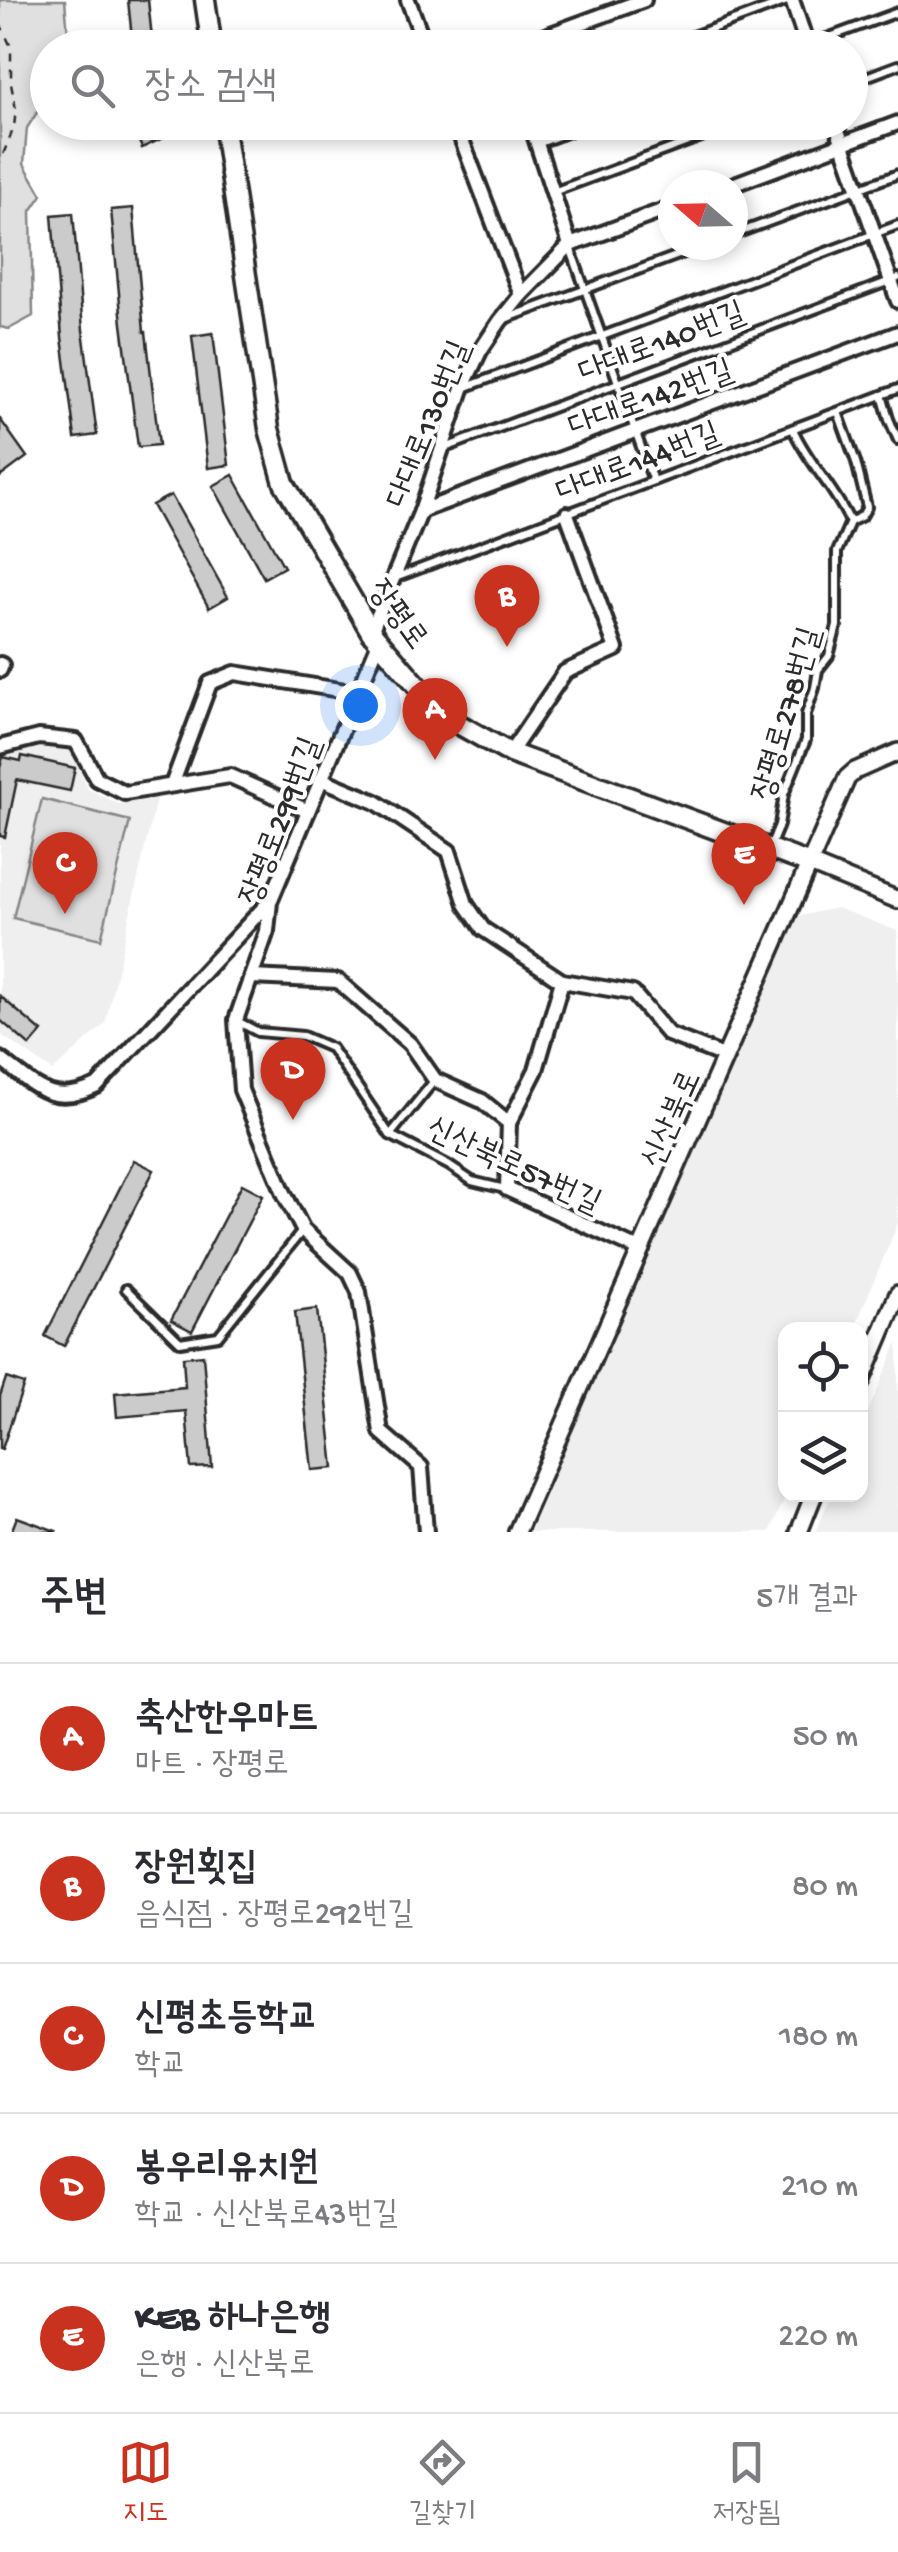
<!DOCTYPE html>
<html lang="ko">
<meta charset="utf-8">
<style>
:root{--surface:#fff;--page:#f2f2f3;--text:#2b2b33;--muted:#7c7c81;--line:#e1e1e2;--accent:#c8321e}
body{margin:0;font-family:"Gochi Hand","Poor Story",sans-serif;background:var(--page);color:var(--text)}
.controls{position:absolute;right:30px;bottom:30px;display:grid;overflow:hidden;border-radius:20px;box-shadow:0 5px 15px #0003}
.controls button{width:90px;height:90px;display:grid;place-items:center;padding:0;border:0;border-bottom:2px solid var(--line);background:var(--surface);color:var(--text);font:50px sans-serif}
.compass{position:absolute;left:658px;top:170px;width:90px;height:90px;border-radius:50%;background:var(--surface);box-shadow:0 5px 15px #0003;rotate:290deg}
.you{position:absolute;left:360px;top:705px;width:35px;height:35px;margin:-25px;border:8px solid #fff;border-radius:50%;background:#1a73e8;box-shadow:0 0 0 15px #1a73e833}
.badge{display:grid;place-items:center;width:65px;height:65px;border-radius:50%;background:var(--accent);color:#fff;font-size:32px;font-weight:700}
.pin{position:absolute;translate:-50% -82px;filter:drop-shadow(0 2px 5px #0008)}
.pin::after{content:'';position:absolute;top:52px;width:35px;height:30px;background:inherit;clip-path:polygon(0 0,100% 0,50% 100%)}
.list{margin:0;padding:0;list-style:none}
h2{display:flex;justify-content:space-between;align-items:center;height:130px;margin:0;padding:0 40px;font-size:42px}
h2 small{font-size:32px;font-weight:400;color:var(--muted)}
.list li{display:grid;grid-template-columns:65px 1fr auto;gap:30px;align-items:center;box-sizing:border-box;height:150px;padding:0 40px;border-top:2px solid var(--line)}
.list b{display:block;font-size:38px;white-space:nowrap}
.list p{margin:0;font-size:32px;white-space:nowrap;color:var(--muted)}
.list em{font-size:32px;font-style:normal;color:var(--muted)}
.icon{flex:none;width:55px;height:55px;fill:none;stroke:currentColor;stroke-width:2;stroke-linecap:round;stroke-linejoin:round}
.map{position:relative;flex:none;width:898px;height:1532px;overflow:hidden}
.search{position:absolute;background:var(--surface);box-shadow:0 5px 15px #0003;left:30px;right:30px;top:30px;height:110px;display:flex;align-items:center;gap:25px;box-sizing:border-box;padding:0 35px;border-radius:55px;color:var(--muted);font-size:38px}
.sheet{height:880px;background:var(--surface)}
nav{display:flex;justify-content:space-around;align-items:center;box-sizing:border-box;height:140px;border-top:2px solid var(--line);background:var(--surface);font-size:28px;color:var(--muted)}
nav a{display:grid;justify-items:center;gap:5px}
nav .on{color:var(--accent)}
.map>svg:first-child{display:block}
.built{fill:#efefef}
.green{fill:#e0e0e0;stroke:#868686;stroke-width:2.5}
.building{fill:#cbcbcb;stroke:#2b2b2b;stroke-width:2.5}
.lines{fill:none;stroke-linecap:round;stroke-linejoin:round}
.service-casing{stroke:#2b2b2b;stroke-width:14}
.minor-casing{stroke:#2b2b2b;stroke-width:20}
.tertiary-casing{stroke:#2b2b2b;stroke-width:22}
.secondary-casing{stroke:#2b2b2b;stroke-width:25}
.path{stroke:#2b2b2b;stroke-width:2.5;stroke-dasharray:8 8;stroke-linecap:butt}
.service{stroke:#fff;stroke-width:6}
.minor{stroke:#fff;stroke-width:12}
.tertiary{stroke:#fff;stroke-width:15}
.secondary{stroke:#fff;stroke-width:18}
.labels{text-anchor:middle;stroke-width:8;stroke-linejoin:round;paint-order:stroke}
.street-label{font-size:32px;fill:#2b2b2b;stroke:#fff}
</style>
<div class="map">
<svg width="898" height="1532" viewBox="0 0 898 1532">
<rect width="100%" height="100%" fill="#fff"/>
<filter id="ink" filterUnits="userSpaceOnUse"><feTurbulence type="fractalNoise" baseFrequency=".01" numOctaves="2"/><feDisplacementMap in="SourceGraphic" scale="20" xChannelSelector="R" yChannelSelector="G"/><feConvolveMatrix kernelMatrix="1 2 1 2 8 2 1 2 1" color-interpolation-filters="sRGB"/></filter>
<g filter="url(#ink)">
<g class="built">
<path d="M43,746L71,750L88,789L119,804L156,799L105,1024L53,1071L0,1034V757Z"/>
<path d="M837,908L898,931V1223L854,1329L786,1330V1495L770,1532H530L795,917Z"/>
<path d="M898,1342V1532H815L832,1495L860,1494L861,1428Z"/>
</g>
<g class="green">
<path d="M0,0H65L69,47L48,48L47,97L27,128L24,164L42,195L31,211L33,316L9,329L0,327Z"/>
<path d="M42,799L130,821L101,939L13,918Z"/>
</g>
<g class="building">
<path d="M128,0H148L153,48H133Z"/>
<path d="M130,122H158L165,137L142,148Z"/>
<path d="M133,208L144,332H146L159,445L138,447L122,324L111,210Z"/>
<path d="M73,213L83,330L97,435L75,438L62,337L52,215Z"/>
<path d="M213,333L229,465L208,468L192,336Z"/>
<path d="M0,419L27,457L0,477Z"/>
<path d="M233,475L284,567L264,578L213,486Z"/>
<path d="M171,495L228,597L209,608L152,505Z"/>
<path d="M22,756L75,768L70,791L17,780L5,837L0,836V768L3,757L21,761Z"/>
<path d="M0,996L42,1032L30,1046L0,1020Z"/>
<path d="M134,1160L154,1170L64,1346L45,1336Z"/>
<path d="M242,1184L263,1195L192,1331L171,1320Z"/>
<path d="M317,1309L334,1468L312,1470L295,1312Z"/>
<path d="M203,1355L212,1467L191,1468L186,1411L117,1417L115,1393L185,1387L183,1357Z"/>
<path d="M6,1378L24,1384L2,1449H0V1396Z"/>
<path d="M17,1517L56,1531L55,1532H11Z"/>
</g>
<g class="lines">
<g class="service-casing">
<g id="service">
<path d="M805,46L898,12"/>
<path d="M660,48L790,0"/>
<path d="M850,83L898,65"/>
<path d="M537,144L596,122"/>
<path d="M553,192L742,122"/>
<path d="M733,235L898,174"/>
<path d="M570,247L653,481"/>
<path d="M505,319L706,245"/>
<path d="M464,388L898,225"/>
<path d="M882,395L889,419L898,440"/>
<path d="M838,412L856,462L867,507L862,516L850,522"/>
<path d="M445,448L898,278"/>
<path d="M395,578L898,389"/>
<path d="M770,847L779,825L784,794L806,740V714L815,688L818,670L829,656L837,626V552L850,522C835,488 807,462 793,429"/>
<path d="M237,1021L258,1032L303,1036L331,1048L390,1135L448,1165L472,1181L505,1189"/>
<path d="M390,1135L434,1081"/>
<path d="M126,1289L180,1342L218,1336L302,1231"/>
</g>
</g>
<g class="minor-casing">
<g id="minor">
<path d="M408,0L426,48"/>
<path d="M792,0L808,48"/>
<path d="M513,48L644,0"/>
<path d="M455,122L521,295"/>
<path d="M530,122L570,245"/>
<path d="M835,122L898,301"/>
<path d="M732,185L898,123"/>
<path d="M421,511L898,333"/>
<path d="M371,632L421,511L462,389L480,351L500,321L521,295L570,245L673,207"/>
<path d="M379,642L270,902L267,931L236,1020L241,1090L284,1193L303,1230L350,1273L359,1292L381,1432L421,1467L426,1532"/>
<path d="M0,664L2,665L0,670"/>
<path d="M0,747L39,737L76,741L97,779L125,793L230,776L308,811"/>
<path d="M510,753L565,672L616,649L567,514"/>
<path d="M321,779L376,802L449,851L466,904L483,929L562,981L633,993L668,1034L726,1057"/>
<path d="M172,785L210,683L235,673L358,693"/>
<path d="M251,977L338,981L410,1044L435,1080L482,1101L509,1123"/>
<path d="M562,981L536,1070L509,1123L507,1189L640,1250"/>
<path d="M0,1059C35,1085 51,1108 97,1086L269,902"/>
</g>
</g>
<g class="tertiary-casing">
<g id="tertiary">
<path d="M810,864L898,900"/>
<path d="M860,1384L898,1294"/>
<path d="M517,1532L847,778L855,771L898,752"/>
<path d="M799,1532L814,1494"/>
</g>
</g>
<g class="secondary-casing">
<g id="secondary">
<path d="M205,0L212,48"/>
<path d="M223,122L269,429L284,483L371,632L444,716L510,753L810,864"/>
</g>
</g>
<path class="path" d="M0,23L11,47V84L16,109L14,127L0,162"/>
<use href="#service" class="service"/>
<use href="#minor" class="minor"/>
<use href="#tertiary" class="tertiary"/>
<use href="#secondary" class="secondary"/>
</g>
</g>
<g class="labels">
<g class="street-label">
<text transform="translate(661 340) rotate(-21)" y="11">다대로140번길</text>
<text transform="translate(650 396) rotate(-20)" y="11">다대로142번길</text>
<text transform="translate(426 423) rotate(-68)" y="11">다대로130번길</text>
<text transform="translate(637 460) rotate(-21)" y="11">다대로144번길</text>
<text transform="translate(400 613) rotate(54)" y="11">장평로</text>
<text transform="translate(784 713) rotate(-74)" y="11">장평로278번길</text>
<text transform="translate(278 820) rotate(-69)" y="11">장평로299번길</text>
<text transform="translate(669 1118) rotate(-66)" y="11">신산북로</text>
<text transform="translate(515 1163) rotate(25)" y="11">신산북로57번길</text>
</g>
</g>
</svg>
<div class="controls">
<button><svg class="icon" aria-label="locate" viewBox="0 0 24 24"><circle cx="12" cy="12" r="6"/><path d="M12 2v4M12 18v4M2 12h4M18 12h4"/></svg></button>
<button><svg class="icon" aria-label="layers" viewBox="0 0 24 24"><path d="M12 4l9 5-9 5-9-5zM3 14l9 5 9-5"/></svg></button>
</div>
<svg class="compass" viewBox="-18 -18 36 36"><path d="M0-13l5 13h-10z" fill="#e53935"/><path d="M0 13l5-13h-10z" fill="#7c7c81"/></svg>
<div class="you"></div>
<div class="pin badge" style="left:435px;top:760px">A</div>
<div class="pin badge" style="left:507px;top:647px">B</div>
<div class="pin badge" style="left:65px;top:914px">C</div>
<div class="pin badge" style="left:293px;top:1120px">D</div>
<div class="pin badge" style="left:744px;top:905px">E</div>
<div class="search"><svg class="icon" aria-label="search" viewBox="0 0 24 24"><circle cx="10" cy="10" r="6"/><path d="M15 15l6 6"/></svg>장소 검색</div>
</div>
<section class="sheet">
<h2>주변<small>5개 결과</small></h2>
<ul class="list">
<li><span class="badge">A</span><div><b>축산한우마트</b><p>마트 · 장평로</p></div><em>50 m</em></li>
<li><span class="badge">B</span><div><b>장원횟집</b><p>음식점 · 장평로292번길</p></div><em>80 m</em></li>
<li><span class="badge">C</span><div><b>신평초등학교</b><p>학교</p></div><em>180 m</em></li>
<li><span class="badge">D</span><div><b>봉우리유치원</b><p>학교 · 신산북로43번길</p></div><em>210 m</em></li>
<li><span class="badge">E</span><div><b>KEB 하나은행</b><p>은행 · 신산북로</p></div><em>220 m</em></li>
</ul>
</section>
<nav>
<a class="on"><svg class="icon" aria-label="map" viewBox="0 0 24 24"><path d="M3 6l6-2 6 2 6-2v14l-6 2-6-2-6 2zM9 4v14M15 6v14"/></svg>지도</a>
<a><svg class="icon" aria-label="directions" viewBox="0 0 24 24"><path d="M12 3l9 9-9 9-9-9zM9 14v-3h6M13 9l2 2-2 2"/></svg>길찾기</a>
<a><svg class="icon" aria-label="saved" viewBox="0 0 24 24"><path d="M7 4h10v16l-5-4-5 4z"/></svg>저장됨</a>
</nav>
